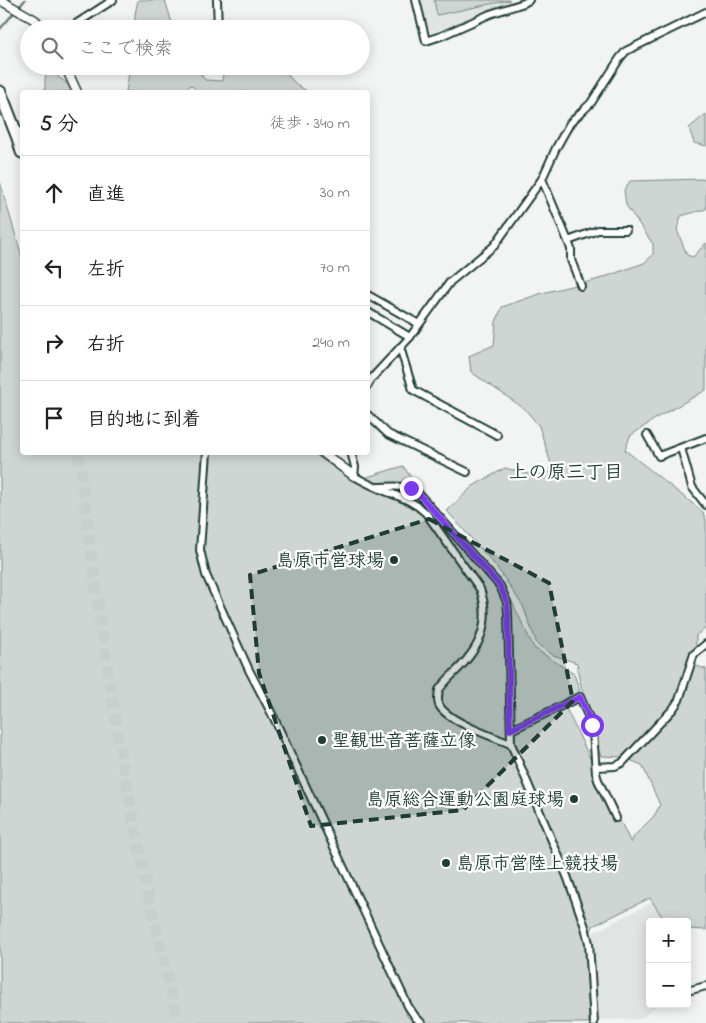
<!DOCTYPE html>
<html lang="ja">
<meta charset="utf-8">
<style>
:root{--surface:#fff;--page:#f2f2f2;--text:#222;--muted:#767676;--line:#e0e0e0}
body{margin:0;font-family:"Indie Flower","Klee One",sans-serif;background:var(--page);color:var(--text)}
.controls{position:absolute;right:15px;bottom:15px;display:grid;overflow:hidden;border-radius:5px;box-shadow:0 2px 12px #0003}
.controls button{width:45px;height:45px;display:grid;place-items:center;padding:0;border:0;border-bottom:1px solid var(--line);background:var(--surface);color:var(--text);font:25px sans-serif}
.stop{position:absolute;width:15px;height:15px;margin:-11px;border:4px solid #7c3aed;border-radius:50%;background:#fff}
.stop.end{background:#7c3aed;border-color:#fff;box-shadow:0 1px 5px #0008}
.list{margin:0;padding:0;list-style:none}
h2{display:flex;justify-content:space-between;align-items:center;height:65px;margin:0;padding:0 20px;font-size:21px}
h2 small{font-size:16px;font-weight:400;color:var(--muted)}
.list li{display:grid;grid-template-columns:32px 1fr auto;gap:15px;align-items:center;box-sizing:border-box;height:75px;padding:0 20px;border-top:1px solid var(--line)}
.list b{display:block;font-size:19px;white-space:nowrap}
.list em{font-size:16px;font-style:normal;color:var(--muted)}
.icon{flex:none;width:28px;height:28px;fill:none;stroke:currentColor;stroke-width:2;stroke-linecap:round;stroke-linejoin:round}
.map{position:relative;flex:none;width:706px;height:1023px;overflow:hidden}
.search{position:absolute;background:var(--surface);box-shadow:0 2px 12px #0003;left:20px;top:20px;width:350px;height:55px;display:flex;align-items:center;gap:12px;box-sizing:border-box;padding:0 18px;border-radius:28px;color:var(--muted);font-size:19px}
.panel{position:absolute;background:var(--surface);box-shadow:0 2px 12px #0003;left:20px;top:90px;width:350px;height:365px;border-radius:5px}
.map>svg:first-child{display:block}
.built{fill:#e0e4e3}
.green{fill:#ced5d3;stroke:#768984}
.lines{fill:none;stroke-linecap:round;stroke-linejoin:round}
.stream{stroke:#6d807b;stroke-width:2.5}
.motorway-tunnel{stroke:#c8cfcd;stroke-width:11;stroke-dasharray:11 5.5;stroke-linecap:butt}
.minor-casing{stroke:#1f3d34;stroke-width:10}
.tertiary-casing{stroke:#1f3d34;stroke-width:11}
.motorway-casing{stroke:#1f3d34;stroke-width:15}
.minor{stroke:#fff;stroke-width:6}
.tertiary{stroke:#fff;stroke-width:8}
.motorway{stroke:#fff;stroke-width:11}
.route{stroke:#7c3aed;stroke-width:6}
.marked{fill:#1f3d34;fill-opacity:0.2;stroke:#1f3d34;stroke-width:4;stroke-dasharray:10 6;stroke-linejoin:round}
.poi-dot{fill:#1f3d34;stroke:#fff;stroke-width:2}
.labels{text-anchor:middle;stroke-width:4.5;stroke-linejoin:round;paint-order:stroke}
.poi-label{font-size:18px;font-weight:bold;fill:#1f3d34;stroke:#fff;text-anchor:end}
.neighbourhood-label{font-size:19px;font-weight:bold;fill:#1f3d34;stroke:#fff}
</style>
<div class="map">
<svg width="706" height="1023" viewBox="0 0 706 1023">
<rect width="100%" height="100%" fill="#f2f3f3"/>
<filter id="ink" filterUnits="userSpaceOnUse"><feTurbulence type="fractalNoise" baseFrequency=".02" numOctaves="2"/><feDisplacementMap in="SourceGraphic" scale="10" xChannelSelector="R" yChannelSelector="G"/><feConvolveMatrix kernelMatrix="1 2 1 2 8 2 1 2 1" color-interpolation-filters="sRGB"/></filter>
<g filter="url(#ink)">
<g class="built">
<path d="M420,0H523L520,2L497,8L429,34Z"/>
<path d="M657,900L665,922H650V1004H659L640,1019L598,1020L593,933Z"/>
</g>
<g class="green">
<path d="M138,0H165L174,29H135V14Z"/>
<path d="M434,0H510L437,15Z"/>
<path d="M130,66H195L205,80L222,81L224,66H280L295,83L308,92H198L191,85L182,92H126Z"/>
<path d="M48,69L69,85L74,92H45V79Z"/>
<path d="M706,114V146L694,143L689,128Z"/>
<path d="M706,177V209L681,216L677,230L687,255L693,257L706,243V390L658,417L630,436L625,450L702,511L706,520V628L696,635V666L706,669V930L687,929V922H668L663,918L650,898L593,926L586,943L589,1023H428L411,1005L384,948L407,1016L414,1023H0V182L22,257V452L313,453L354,481L403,466L417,486L504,585L534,648L574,674L580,691L562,700L631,843L634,836L654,816L660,805L642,765L623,757L601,756L593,740L587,708L579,678L577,663L553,655L537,644L523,606L496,566L447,511L473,486L505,468L528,474L542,475L551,472V464L539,426L525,409L471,372L469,356L494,345L496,322L502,307L542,293L596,280L644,263L653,255V244L626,205L624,190L630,181L704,179Z"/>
</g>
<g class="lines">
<path class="stream" d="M0,29L25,0"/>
<path class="motorway-tunnel" d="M79,452C101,644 130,836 179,1023"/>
<g class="minor-casing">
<g id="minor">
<path d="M217,0L218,29"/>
<path d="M416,0L426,41L441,36L490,14L524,3L529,0"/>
<path d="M68,29L113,0"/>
<path d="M542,179L568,241L571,249V260L581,286"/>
<path d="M568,241L598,230H626"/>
<path d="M368,295L419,324"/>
<path d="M368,312L410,337"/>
<path d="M400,347L413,390L497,435"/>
<path d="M368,385L372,378L410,337L450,282L494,246L542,179L556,148L570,123L591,103L620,58L626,51L706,12"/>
<path d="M368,415L388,434L467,472"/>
<path d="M647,435L659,456L706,438"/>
<path d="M681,448L692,487L706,505"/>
<path d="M207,452L200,550L206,575L249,670L274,718L408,1006L416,1018L422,1023"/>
<path d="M351,452L355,467L354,476C361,480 368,484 376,487C395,496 410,498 426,513L480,589C489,614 485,637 468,658C459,670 447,678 439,690C438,695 437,700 439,705C447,721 493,737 511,744L567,876L585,927L589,943L594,1023"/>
<path d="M378,487C391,487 408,484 418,493L500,586L507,602L508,612L511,744"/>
<path d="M511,730L580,697L592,725L593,732L596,773L598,780L616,818"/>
<path d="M596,767L615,766L622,763L673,709L679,700L694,654L706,644"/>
<path d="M691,990L706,986"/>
</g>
</g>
<g class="tertiary-casing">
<g id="tertiary">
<path d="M0,0L35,20L44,29"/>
<path d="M65,66L77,92"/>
<path d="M322,452L354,476"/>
</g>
</g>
<g class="motorway-casing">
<path id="motorway" d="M0,92L18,138L22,152"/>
</g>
<use href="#minor" class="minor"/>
<use href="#tertiary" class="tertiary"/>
<use href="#motorway" class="motorway"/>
</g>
</g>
<g class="lines" filter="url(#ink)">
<path class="route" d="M411,488L418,493L500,586L507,602L508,612L510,730L580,697L592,725"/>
</g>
<path class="marked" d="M429,519L549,583L573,701L463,810L311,826L259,673L250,575Z"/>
<g class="poi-dot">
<circle cx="394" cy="560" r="5"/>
<circle cx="322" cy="740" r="5"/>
<circle cx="574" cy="799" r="5"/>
<circle cx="446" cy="863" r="5"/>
</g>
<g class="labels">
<g class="poi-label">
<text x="384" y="566">島原市営球場</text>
<text x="332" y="746" text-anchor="start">聖観世音菩薩立像</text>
<text x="564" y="805">島原総合運動公園庭球場</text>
<text x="456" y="869" text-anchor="start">島原市営陸上競技場</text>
</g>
<g class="neighbourhood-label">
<text x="566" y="478">上の原三丁目</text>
</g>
</g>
</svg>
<div class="controls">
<button>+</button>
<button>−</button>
</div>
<div class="stop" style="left:592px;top:725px"></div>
<div class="stop end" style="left:411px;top:488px"></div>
<div class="search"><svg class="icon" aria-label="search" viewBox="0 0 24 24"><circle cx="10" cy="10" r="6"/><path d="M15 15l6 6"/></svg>ここで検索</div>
<section class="panel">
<h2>5 分<small>徒歩 · 340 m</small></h2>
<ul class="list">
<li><svg class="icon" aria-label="ahead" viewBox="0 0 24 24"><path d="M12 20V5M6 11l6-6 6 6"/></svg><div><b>直進</b></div><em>30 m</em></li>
<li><svg class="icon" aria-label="left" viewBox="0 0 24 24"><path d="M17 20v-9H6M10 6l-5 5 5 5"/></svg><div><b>左折</b></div><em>70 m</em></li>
<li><svg class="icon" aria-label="right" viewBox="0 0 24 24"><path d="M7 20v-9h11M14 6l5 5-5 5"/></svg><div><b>右折</b></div><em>240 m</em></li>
<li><svg class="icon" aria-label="arrive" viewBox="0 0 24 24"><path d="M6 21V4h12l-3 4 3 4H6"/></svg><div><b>目的地に到着</b></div></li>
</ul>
</section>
</div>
